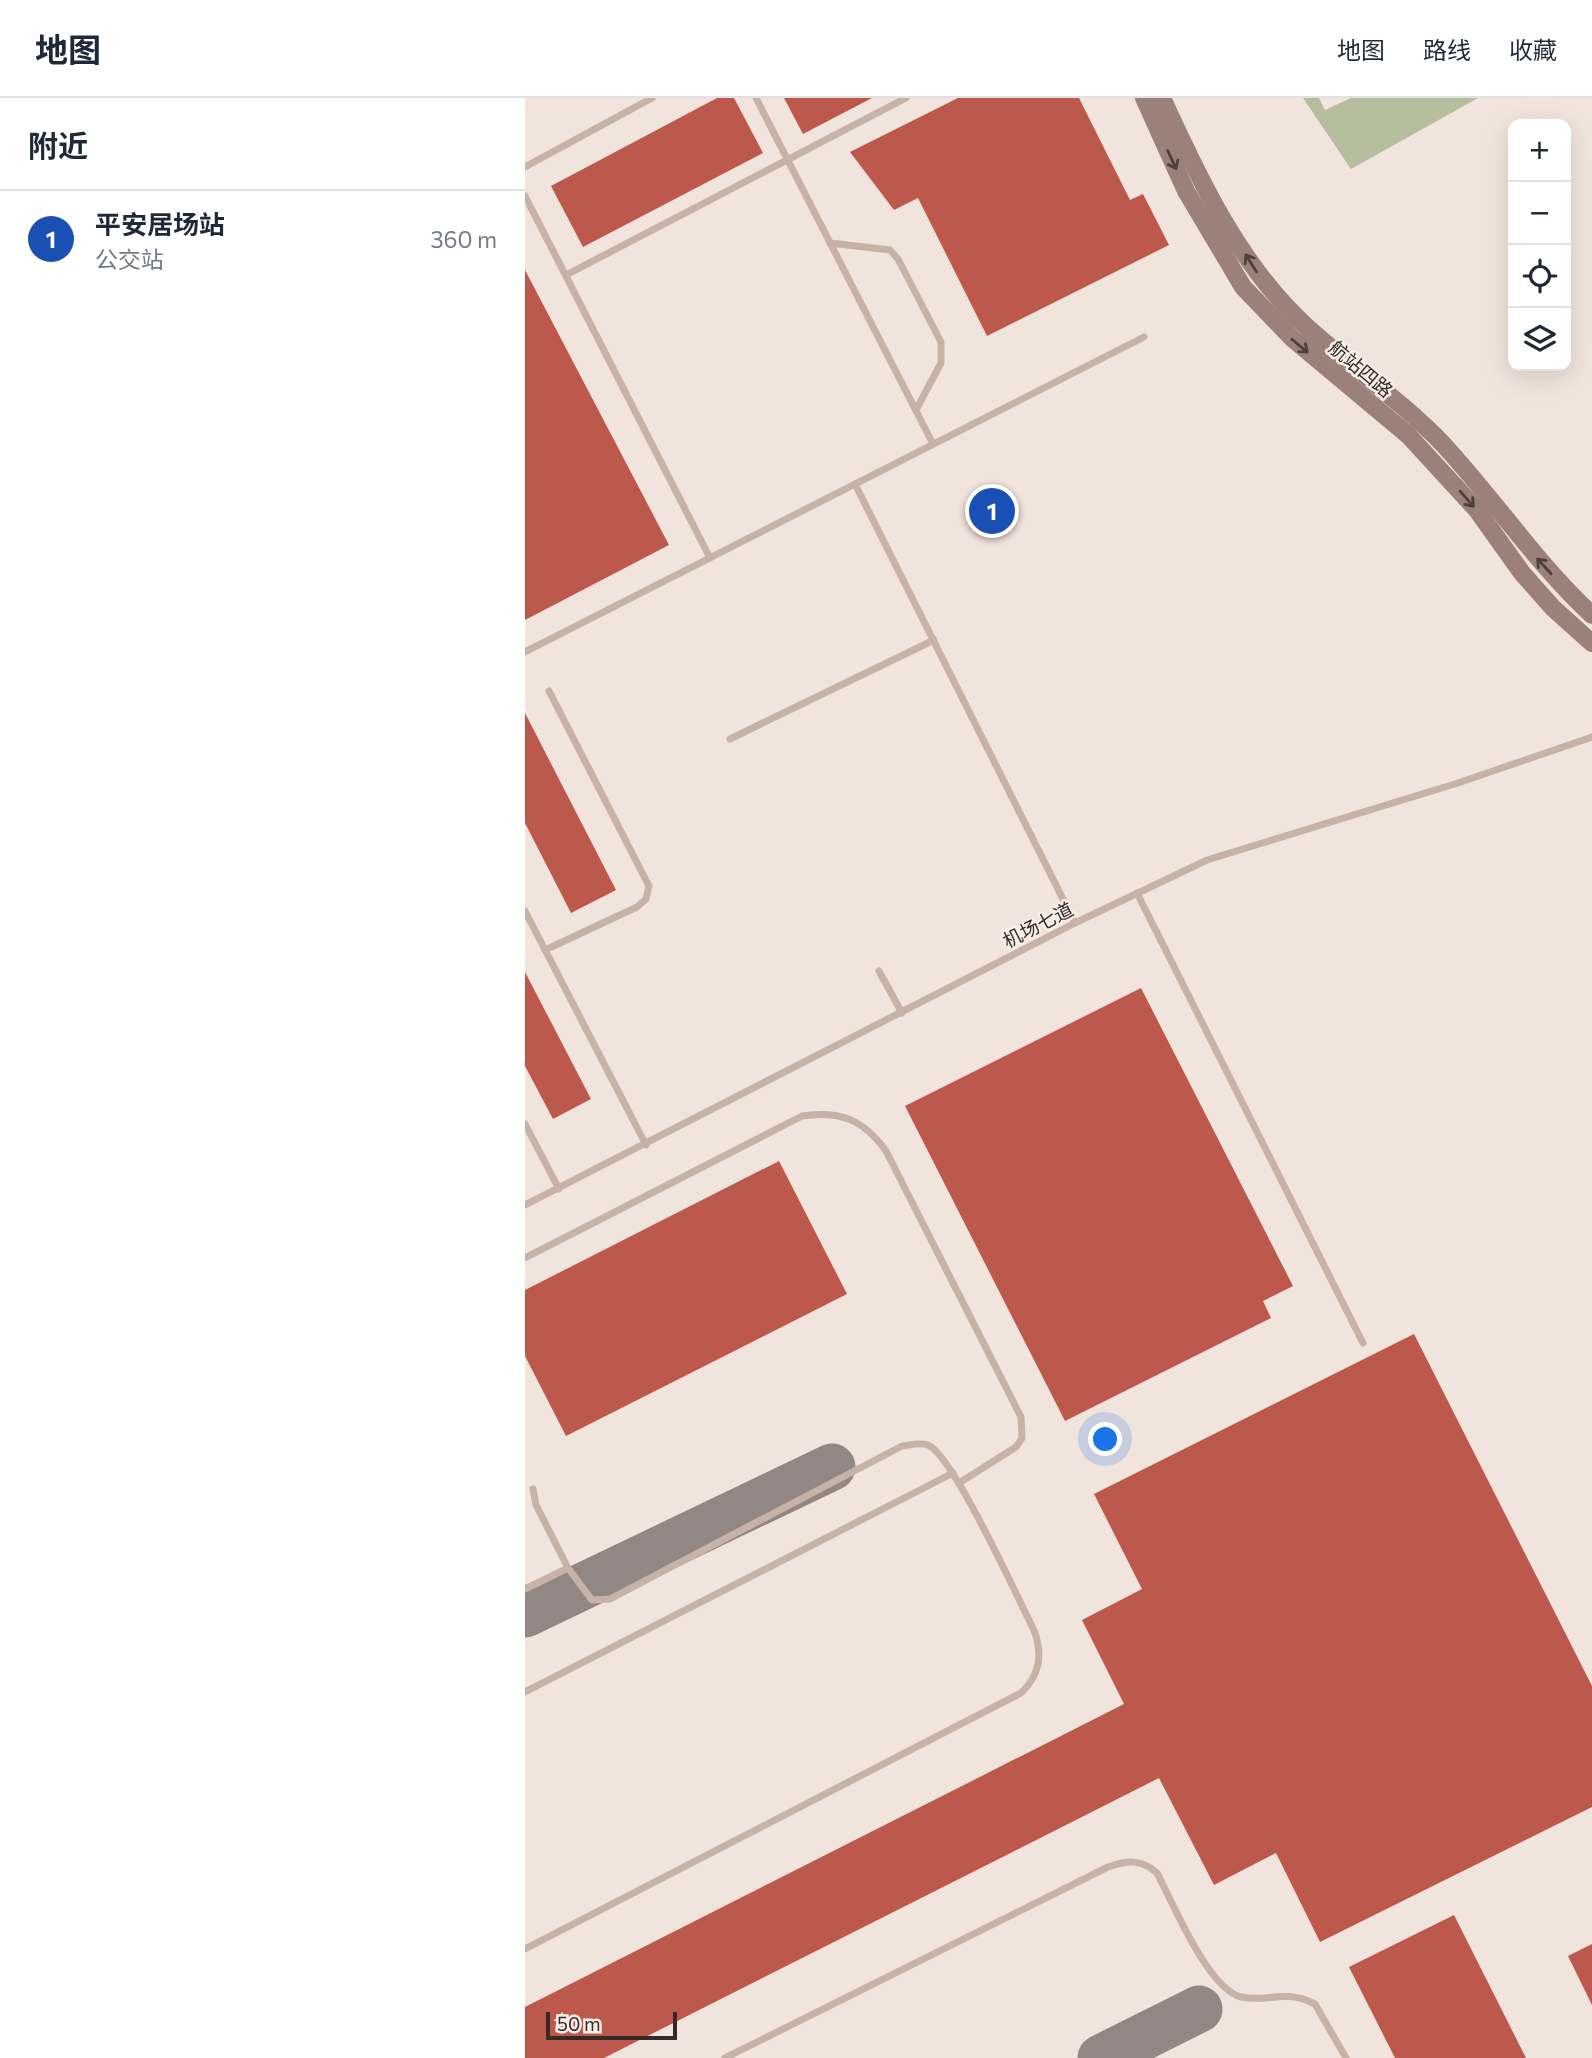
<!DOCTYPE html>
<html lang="zh">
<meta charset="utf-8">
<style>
:root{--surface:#fff;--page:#f6f6f7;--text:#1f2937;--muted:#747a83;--line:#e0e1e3;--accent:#ea580c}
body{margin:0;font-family:Commissioner,"Noto Sans SC",sans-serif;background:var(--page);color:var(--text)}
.controls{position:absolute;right:21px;top:21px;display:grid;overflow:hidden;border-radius:14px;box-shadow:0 7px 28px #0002}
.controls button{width:63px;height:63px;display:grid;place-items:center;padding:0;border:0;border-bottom:2px solid var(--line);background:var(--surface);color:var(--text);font:35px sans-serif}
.scale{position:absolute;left:21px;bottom:18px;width:131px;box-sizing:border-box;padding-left:7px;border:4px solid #352a28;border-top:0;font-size:19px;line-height:24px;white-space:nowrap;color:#352a28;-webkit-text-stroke:5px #f8eee8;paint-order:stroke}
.you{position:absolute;left:581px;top:1342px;width:24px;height:24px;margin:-18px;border:5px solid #fff;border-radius:50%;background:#1a73e8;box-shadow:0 0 0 10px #1a73e833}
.badge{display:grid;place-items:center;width:46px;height:46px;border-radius:50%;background:var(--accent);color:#fff;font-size:23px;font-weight:700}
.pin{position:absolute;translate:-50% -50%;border:4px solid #fff;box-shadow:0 2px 7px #0006}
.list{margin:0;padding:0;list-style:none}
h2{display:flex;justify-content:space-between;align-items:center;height:91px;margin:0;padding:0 28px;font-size:30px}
h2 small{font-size:23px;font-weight:400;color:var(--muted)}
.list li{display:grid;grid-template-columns:46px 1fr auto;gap:21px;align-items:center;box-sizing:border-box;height:98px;padding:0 28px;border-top:2px solid var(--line)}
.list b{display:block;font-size:26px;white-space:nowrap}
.list p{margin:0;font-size:23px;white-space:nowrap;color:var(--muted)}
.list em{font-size:23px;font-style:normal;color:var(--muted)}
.icon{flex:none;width:38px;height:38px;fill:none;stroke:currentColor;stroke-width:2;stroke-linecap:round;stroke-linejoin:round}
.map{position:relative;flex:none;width:1067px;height:1960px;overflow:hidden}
header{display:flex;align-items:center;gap:42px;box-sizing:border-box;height:98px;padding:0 35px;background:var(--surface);border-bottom:2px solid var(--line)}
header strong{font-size:33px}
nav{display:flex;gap:38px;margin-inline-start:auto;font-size:24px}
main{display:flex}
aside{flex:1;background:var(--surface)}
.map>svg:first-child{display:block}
.green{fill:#b7be9d}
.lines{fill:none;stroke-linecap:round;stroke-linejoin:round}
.taxiway{stroke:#928782;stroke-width:47}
.building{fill:#bd584c}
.lane{stroke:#c7b2a8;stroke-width:7}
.secondary{stroke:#9b817a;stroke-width:18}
.oneway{stroke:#4e403c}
.labels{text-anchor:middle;stroke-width:5;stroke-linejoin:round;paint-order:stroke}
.street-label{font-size:19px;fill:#352a28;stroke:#f8eee8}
</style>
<header>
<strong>地图</strong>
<nav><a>地图</a><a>路线</a><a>收藏</a></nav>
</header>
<main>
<aside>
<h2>附近<small></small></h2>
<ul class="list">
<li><span class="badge" style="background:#1a4fb4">1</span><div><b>平安居场站</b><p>公交站</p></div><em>360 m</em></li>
</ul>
</aside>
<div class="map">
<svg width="1067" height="1960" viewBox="0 0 1067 1960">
<rect width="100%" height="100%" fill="#f0e4dc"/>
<path class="green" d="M778,0H794L800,12L826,0H953L826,71Z"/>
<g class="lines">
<g class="taxiway">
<path d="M0,1516L307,1369"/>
<path d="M576,1960L674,1911"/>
</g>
</g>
<g class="building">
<path d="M192,0H209L238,55L58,149L26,88Z"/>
<path d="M259,0H347L278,36Z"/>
<path d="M433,0H554L605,102L618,96L644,147L462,238L393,100L369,112L325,54Z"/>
<path d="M0,172L144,447L0,522Z"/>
<path d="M0,615L91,792L46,815L0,725Z"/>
<path d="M0,874L66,1001L28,1021L0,968Z"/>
<path d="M616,890L768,1188L738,1203L746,1220L540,1323L380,1008Z"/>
<path d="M254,1063L322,1196L41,1338L0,1258V1192Z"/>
<path d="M889,1236L1067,1588V1709L795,1844L751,1755L689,1787L634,1680L79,1960H0V1909L599,1606L557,1522L617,1491L569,1396Z"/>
<path d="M929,1817L1001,1960H870L824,1869Z"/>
<path d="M1067,1846V1907L1043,1858Z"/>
</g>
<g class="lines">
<g class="lane">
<path d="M231,0L408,346"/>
<path d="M0,69L127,0"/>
<path d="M0,98L185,460"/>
<path d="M305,145L365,152L373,161L416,244V265L391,312"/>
<path d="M41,177L381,0"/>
<path d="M330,386L550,825"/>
<path d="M0,554L619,239"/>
<path d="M205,641L409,542"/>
<path d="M612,795L838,1245"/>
<path d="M0,813L121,1047"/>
<path d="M20,852L112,809L121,801L124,788L24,593"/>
<path d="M354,873L377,915"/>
<path d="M0,1026L34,1091"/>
<path d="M0,1107L550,825L682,762L933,685L1067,639"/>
<path d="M0,1160L277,1018C315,1012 339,1022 361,1053L496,1319L497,1340L491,1349L434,1385"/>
<path d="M8,1391L11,1407L43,1470"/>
<path d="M0,1491L43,1470L67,1502L85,1501L377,1348C386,1347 394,1344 403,1347C428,1357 493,1501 509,1532C518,1557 515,1577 496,1595L0,1851"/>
<path d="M0,1594L428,1375"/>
<path d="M200,1960L583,1769C602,1762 617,1761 632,1775C648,1805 683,1891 716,1899C744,1905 757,1890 790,1906L821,1960"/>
</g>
<g class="secondary">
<path d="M619,0L661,93L718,189L767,240L883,337L952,412L997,475L1028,510L1067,545"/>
<path d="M637,0C675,83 715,169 784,231C828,270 876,303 917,345C969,401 1011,465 1067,517"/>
</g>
</g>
<defs><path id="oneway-shaft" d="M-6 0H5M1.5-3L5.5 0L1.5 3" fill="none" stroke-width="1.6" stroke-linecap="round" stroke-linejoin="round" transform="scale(1.75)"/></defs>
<g class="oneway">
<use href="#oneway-shaft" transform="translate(647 62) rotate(65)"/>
<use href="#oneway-shaft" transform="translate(726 165) rotate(-122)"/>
<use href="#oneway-shaft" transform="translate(775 248) rotate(40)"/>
<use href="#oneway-shaft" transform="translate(942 401) rotate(49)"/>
<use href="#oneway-shaft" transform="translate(1019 468) rotate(-132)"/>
</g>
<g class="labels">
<g class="street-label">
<text transform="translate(836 271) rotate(40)" y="7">航站四路</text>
<text transform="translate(513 827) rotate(-27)" y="7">机场七道</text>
</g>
</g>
</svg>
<div class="controls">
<button>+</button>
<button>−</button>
<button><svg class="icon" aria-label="locate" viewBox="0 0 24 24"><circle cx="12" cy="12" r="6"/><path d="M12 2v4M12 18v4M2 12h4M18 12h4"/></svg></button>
<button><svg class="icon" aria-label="layers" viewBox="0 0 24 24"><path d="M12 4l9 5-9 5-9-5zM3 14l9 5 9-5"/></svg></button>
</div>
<div class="scale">50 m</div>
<div class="you"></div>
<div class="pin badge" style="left:467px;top:413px;background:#1a4fb4">1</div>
</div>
</main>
